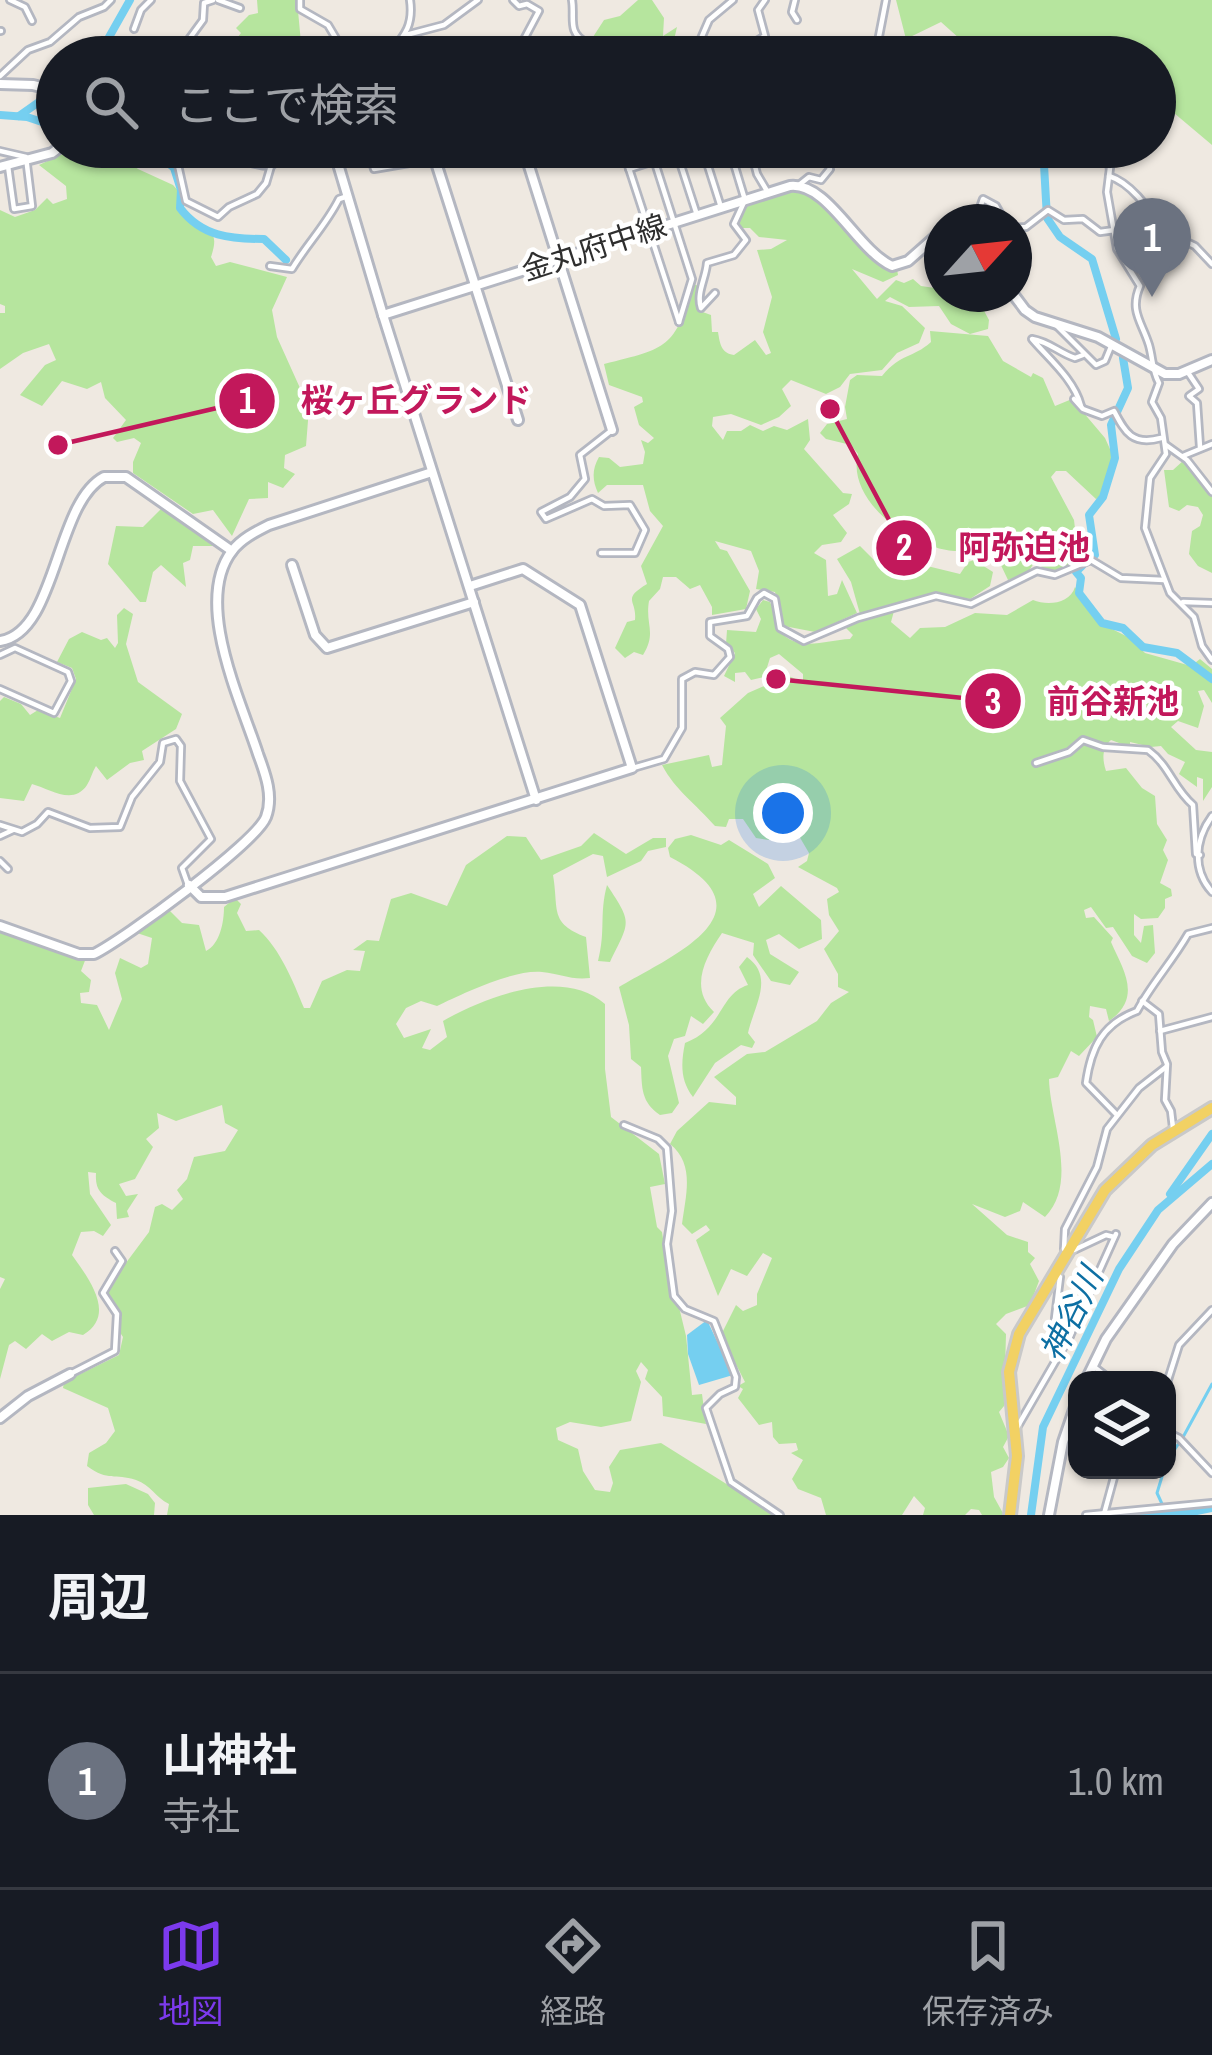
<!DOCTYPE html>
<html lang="ja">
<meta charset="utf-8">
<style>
:root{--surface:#171b24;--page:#20242c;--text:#f1f3f6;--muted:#9ea1a6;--line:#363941;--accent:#7c3aed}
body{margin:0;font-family:"Archivo Narrow","Noto Sans JP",sans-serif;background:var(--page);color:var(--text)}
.controls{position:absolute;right:36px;bottom:36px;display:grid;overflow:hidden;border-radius:24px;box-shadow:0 3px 9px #0004}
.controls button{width:108px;height:108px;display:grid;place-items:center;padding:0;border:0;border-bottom:3px solid var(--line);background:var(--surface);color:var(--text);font:60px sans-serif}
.compass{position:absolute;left:924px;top:204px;width:108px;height:108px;border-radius:50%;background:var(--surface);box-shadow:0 3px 9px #0004;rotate:63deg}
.you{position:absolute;left:783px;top:813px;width:42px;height:42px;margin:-30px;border:9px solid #fff;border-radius:50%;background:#1a73e8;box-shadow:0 0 0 18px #1a73e833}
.badge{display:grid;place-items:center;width:78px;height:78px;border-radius:50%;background:var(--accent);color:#fff;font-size:39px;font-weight:700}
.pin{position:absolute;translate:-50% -99px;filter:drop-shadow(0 3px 6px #0008)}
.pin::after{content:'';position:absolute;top:63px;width:42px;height:36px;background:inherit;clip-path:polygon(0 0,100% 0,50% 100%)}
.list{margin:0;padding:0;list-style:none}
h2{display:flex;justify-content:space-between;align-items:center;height:156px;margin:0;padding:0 48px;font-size:51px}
h2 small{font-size:39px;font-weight:400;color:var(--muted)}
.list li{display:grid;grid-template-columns:78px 1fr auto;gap:36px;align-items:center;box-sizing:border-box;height:216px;padding:0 48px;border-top:3px solid var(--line)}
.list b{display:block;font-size:45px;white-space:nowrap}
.list p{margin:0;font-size:39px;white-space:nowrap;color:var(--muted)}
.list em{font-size:39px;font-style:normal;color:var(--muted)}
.icon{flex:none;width:66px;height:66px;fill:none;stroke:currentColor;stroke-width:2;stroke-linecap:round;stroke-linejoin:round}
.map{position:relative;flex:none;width:1212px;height:1515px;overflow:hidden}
.search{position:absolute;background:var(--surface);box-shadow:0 3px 9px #0004;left:36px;right:36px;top:36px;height:132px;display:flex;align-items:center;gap:30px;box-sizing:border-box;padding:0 42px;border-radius:66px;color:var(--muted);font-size:45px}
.sheet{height:372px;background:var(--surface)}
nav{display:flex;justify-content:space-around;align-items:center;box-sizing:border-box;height:168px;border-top:3px solid var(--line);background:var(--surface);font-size:33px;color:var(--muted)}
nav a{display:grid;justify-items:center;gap:6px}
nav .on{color:var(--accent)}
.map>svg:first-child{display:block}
.green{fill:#b6e59e}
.water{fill:#75cff0}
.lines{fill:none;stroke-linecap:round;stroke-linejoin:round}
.stream{stroke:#75cff0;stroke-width:3}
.river{stroke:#75cff0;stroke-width:8}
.minor-casing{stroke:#b4b7c1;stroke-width:10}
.tertiary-casing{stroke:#b4b7c1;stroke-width:14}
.secondary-casing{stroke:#b4b7c1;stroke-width:14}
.primary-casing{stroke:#c9c9c9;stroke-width:16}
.minor{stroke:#fff;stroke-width:4.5}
.tertiary{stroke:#fff;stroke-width:8}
.secondary{stroke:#fff;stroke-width:8}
.primary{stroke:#f2d163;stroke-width:10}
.labels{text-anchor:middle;stroke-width:9;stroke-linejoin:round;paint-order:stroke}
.street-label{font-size:30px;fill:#2e2e2e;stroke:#fff}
.water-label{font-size:33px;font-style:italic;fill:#0d6fa3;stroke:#fff}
.leader{fill:none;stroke:#c2185b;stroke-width:4.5}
.callout-dot{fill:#c2185b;stroke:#fff;stroke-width:4.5}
.mark-label{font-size:36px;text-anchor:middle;font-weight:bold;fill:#fff}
.callout-label{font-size:33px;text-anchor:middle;font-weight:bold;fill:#c2185b;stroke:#fff;stroke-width:9;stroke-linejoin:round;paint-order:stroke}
</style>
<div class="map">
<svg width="1212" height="1515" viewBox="0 0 1212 1515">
<rect width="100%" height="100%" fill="#efe9e1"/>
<g class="green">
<path d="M257,0H297L301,43L314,42L306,57H232L234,42L241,33L236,28L249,15L258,13Z"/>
<path d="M638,0H652L664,18L663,36L677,27L670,57H661L655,41L649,45L652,57H571L580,46L586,45L587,37H593L604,20L620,16Z"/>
<path d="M896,0H1212V145L1155,97V57H1110C1074,23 1058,47 1017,47C997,46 991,42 969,47L941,22L906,39Z"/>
<path d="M438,43C454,46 483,54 498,51C511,49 513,44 527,48L531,57H407L410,50L417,55Z"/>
<path d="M71,150L120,155L138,169L173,185L182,195L184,211C203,231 222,225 211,257L216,266L230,262L287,277L272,310L277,337L309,408L306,446L285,455L284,468L295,474L283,488L268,482V498L249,499L232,536L213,510L193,514L133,473V462L141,443L134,438L117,442L113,438L126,420L105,398L101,382L87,389L62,381L42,406L20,395L45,365L56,360L49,344L23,353L0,369V313H5V306L0,304V210L15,217L35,210L47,198L53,204L67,199L66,186L39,165Z"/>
<path d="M790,189C836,190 853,258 897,269L898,275L883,282L852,269L877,299L896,280L904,283L913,279L921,286L942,289V294H975L989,320L988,329L970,334L951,324L939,306L909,307L890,297L885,301L902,306L925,328L919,343L897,353L882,370L850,374L840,387L826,394L791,380L782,389L791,406L779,417L761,425L731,414L713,417L712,426L723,440L727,431H741L750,425L763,431L774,426L787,430L808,419L810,440L804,449L843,493L852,494L849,504L833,515L847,533L841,542L822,545L814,553L826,560L828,596L837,594L842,580L857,613L815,632L784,626L775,592L756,589L759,571L751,551L715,541L720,549L727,551L750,591L746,609L712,615V607L700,585L690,589L676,577H663L660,589L649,601C645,625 657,632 643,655L634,652L625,658L615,648L627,622L635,620C637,599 621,600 647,584L641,566L663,526L650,511L643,485H607L598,493C592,480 592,469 599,457L609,458L620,467L643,464L645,452L641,440L648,443L654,438L639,425L634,407L643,402L642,397L609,385L604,364C669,348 674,348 694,284L698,286L697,310L711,315L712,332H718C720,344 721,353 734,355L755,340L766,355L771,353L763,332L772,297L757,250L771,249L787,240L759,237L750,228H740L738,221L746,207Z"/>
<path d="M930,331L988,336L1003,361L1031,377L1033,373L1043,378L1055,406L1072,399L1105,438L1114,458L1102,497L1096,499L1066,471H1056L1051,477L1074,520L1079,562L1061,573L1041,569L1042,562L1037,558L1027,574L1008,580L990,542C978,544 967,552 954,551C912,548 846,501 858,454L851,445L826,439L820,433L827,424L847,419L845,407L850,380L857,375L882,376C902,352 912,359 931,342Z"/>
<path d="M1184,460L1212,495V573L1198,566L1189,554L1192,531L1200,526L1203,515L1198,507L1187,505L1179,511L1169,507L1164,470H1173Z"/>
<path d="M162,508L213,546H193L190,560L183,563L186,587L161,565L153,572L146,602H140L108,564L116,526L143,527Z"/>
<path d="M860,546L878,564H919L960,574L968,562L974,560L993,572L990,586L970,599L936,594L896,607L888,605L860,614L851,582L837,559Z"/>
<path d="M1075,587L1102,624L1128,637L1145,653L1191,666L1200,659L1212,669V703L1204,690L1198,691L1204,706L1198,728L1178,721L1171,727L1196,750L1212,752V787L1203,801V779L1197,777V787L1179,774L1185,762L1168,754L1161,746L1151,747L1130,742V747L1111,740C1102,748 1102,759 1106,771L1126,768L1142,788L1155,796L1157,824L1167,840L1163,850L1168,860L1160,883L1171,889L1172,896L1165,899V908L1158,918L1141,919L1134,914V935L1141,943L1144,926L1153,925L1155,953L1147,963L1132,956L1113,927L1106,928L1091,907L1084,910L1086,918L1094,917L1113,938L1111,942C1123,970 1143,997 1109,1021L1106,1009L1090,1006L1089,1017L1093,1020L1097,1037L1079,1056L1071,1051L1058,1077L1049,1079C1050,1121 1079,1182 1045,1217L1023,1202L1020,1211L1005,1217L972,1204L1007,1235L1028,1242V1252L1035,1258L1030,1264L1039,1281L1030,1305L1006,1314L996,1324L1006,1334L1004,1406L999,1412L1009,1436L1003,1447L1009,1458L1003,1467L991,1472L994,1497L1004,1515H982L979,1510L971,1509L965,1515H923L925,1508L914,1496L902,1515H826L821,1498L798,1489L792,1479L803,1460L791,1453L798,1450L796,1443L779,1444L773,1437L772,1422L759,1425L738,1398L743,1389L738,1386L745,1382L721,1335L736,1305L743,1311L757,1305V1294L772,1258L763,1253L747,1276L731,1269L718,1296L696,1240L710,1230L706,1225L692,1234L682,1224C686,1194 695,1164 670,1144L677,1131L709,1102L736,1105V1097L714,1077L747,1054L765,1052L817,1021L831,1003L849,992L838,987V974L824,949L839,931L829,915L827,899L839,892L837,888L798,867L807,861L809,853L792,824L777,820L769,840L756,838L743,819H729L726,827L715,826C697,805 675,790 662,765L709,755L712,767L722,765L726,726L720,718L748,693L771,683L777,689L786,675L803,682V674L779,654L770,658L764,677L751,680L745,672L735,673V682L724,676L735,653L726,644L727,630L756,632L761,619L756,609L763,600L770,602C775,612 773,622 780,631C798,653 826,640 850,639L853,635L844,626L894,611L891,622L910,638L920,628L945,627L975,613L1007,615L1033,600C1047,606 1070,604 1075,587Z"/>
<path d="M124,608L133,614L126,644L138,682L182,714L176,729L142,751L144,760L130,763L107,780L96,766C92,772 91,779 87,785C73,806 50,789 32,784L24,801L0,798V701L4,697L21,704L30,715L38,710L60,718L76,679L72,668L57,662L69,639L82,632L101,640L107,638L115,648L118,643L117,615Z"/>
<path d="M594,833L626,854L653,838H666V847L648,851L641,861L607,877L603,856L593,854L553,875C559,910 549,923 586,937L590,978C570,980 561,974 542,972C514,969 462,994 437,1006L421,1001L406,1008L396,1024L404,1038L431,1029L422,1048L430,1050L447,1037L443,1021C486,996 564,967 605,1004V1069L611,1117L659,1154L665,1184L650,1187L657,1227L662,1232L672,1297L679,1307L686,1336L692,1395L702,1394L706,1424L663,1416L662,1397L645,1379L648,1370L641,1362L636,1371L641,1382L631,1421L601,1427L570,1422L556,1428L558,1440L578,1449L583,1471L595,1490L610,1492L613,1483L609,1467L620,1450L661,1443L776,1515H167L169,1504C155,1497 151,1485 136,1480C114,1473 109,1482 87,1466L89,1453L106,1443L115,1431L108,1408L63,1388L64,1382L119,1355L123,1337L119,1331L118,1313L105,1291L149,1232L155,1207L162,1204L172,1210L183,1199L177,1190L187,1179L194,1157L225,1151L238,1130L225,1123L222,1105L176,1121L157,1113L159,1128L146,1139L153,1147L135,1179L119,1184L126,1196L138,1194L127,1211L129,1217L117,1219L116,1203C101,1195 95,1190 96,1173L88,1172L90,1194L111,1225L103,1236L94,1231L81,1232L72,1255C89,1279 117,1315 83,1335L69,1332L52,1341L42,1334L26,1349L15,1341L9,1345L0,1379V1289L5,1279L0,1277V928L86,958L81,971L91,980L89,992L80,993L81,1003L97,1005L109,1030L122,999L115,973L120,958L141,968L148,964L152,938L137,933L166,907L182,923L199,925L206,951C220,944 224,922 224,907L235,898L241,904L237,913L246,931L259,930C280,949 293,981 304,1008H310L322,981L347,970L360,971L365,951L353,950L367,940L379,941L391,899L411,893L447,906L466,865L507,836L526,837L541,860L581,846Z"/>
<path d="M691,835L721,845L729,840L768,864L775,878L753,894L759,907L781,886L821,920L822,939L799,949L779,934L766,940L770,954L799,972L790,985L771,981L753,955L754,943L722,933C705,958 689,988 714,1012L703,1024L691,1016L685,1036L674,1039L668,1056L679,1103L672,1113L660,1115C641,1102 642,1088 641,1067L631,1059L629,1025L619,987C673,955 777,912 670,857L668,848L675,839Z"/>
<path d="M607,885C633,924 630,921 610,962L598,961C606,930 599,915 607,885Z"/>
<path d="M747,957C775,977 754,1006 748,1033L755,1042L752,1048L741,1045L715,1063L693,1097C680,1080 681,1063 685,1043C724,1028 719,994 748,985L739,967Z"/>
<path d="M126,1484L148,1494L155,1503L154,1515H94L88,1505V1488Z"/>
</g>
<path class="water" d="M707,1320L733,1375L699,1385L688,1354L687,1335Z"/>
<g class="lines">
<g class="stream">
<path d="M1182,1439L1212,1384"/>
<path d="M1167,1461L1179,1443"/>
<path d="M1163,1506L1157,1493L1164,1470"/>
</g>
<g class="river">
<path d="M85,57L104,46L130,0"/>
<path d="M0,115L27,117L57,127"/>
<path d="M19,116L46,97"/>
<path d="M119,147L143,163H168L174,168L181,190L180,208C202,237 231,239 264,239L286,260"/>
<path d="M1043,147L1047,218L1060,237L1092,259L1116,339"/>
<path d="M1090,559L1095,555L1089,515L1103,497L1115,458L1111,425L1128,388L1123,358"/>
<path d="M1082,566L1076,572L1081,578L1079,593L1102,623L1123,628L1143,647L1177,653L1212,679"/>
<path d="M1170,1194L1212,1134"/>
<path d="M1031,1515L1043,1427L1119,1269L1158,1210L1212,1164"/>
<path d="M1134,1515H1177L1212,1508"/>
</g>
<g class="minor-casing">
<g id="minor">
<path d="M10,0L25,7L32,21"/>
<path d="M218,0L240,8"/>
<path d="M300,0V9L328,25L347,57"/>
<path d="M513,0L519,6L527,4L539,11L522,43"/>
<path d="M572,0C575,17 567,33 586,42"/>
<path d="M795,0L792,12L797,20"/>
<path d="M134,29L141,10L151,0"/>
<path d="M0,31H1"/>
<path d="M406,35L444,25L478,0"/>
<path d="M176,57L203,20L204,3L213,0"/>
<path d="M387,57C403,37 414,27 410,0"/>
<path d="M693,57L709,20L733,0"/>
<path d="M746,57L750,45L765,36L758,10L765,0"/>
<path d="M875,57L886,0"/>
<path d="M0,76L28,50L50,42L79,17L104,7L111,0"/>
<path d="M365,147L369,151L392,147"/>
<path d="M622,147L679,322"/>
<path d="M650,147L692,279L679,322"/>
<path d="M675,147L697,215"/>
<path d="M702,147L720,204"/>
<path d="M750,147L757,174L767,191"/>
<path d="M1100,147L1110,168L1107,192L1117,249L1140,286C1129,311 1142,322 1149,345C1153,359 1152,370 1159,383L1152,402L1161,418L1166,454L1150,478L1145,528L1170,593L1194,617L1202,646L1212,660"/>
<path d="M0,151L26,157L32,206L14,209L8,166"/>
<path d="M369,151L374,169L415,162"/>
<path d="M211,161L214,147"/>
<path d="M271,166C256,167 245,159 231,158C216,157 195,158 179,161L178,165L186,201L218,217L229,207L257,194L266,183L271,166L297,147"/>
<path d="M629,169L675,154"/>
<path d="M1109,176C1128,182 1151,207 1156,227"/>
<path d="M799,185L809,177L821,180L830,169L821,147"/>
<path d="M975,222L983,199L996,206L1005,222"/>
<path d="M1014,228L1026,227L1048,210L1064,220L1083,219L1100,232L1151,225L1195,246L1212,264"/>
<path d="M270,266L292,269C307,244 326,225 339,199L345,197"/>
<path d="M715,293L701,308C696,293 706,278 707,263L734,255L746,240L734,224L745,200L729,147"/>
<path d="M1057,326L1096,365L1105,361L1112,344"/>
<path d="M1187,371L1199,389L1189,396L1197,403L1200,447"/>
<path d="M1074,399L1083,409L1102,416L1114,411C1125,432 1132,446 1161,438"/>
<path d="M1081,406C1074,379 1048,358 1032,339C1050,342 1059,353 1075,358L1083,355"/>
<path d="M1166,445L1187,460L1212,492"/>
<path d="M1183,456L1212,444"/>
<path d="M601,553H635L645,530L630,505L604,506L592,499L546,519L541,512L570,497L585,479L580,455L612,430"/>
<path d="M1183,602L1212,603"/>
<path d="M0,655L15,648L68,672L71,681L54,713L0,689"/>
<path d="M1036,763L1069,752L1083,740L1103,747L1148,750C1170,766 1173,788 1193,805L1196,854L1200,855"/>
<path d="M633,768L664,759L682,728V679L695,672L714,675L730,657L728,649L710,636V622L747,616L757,598L764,593L775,599L780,628L804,641L858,618L936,596L971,604L1037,571L1055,575L1091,560L1121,578L1164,580"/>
<path d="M1212,816C1195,839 1192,870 1212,892"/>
<path d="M0,825L22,832L37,824L48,812L90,828L120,827L132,797L160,762L163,743L176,739L181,746L180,781L211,839L182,868L188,885"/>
<path d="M0,836L13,830"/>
<path d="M0,861L8,869"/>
<path d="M1142,1001L1159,1014L1162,1052L1167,1064L1165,1100L1171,1111L1173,1128"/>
<path d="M1160,1031L1212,1017"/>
<path d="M1116,1114L1086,1083C1091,1048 1102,1024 1137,1011C1152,983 1172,962 1188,934L1212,928"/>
<path d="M624,1125L658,1139L667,1148L672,1211L667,1244L674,1296L685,1309L714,1321L736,1377L735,1387L720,1394L706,1408L731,1482L780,1515"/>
<path d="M1064,1249L1065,1229L1097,1167L1107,1129L1139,1088L1166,1067"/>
<path d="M1074,1250L1106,1235L1114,1237"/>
<path d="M1070,1336L1116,1234"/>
<path d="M1093,1366L1111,1380"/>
<path d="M70,1374L115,1351L117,1314L103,1293L122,1261L115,1251"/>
<path d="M1167,1383L1179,1345L1212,1310"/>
<path d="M1015,1431L1070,1336L1055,1318L1060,1277L1056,1274"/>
<path d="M1167,1432L1179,1438L1212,1473"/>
<path d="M1104,1514L1116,1470"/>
<path d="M1086,1515L1212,1503"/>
</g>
</g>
<g class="tertiary-casing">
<g id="tertiary">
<path d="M431,147L518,420"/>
<path d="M523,147L612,430"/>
<path d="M0,167L52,153L60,147"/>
<path d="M383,315L536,800"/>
<path d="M292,565L315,635L327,648L474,602"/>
<path d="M0,641C57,633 55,503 104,477H126L232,551"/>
<path d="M189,885L201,897H225L632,768L580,605L523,569L470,586"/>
<path d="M0,926L79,954H94C124,939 256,843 266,817C274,796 265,773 258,754C241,701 193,602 232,551C241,539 255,532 269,525L432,472"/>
<path d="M1086,1380L1106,1339L1173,1244L1212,1203"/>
<path d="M0,1418L28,1396L70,1374"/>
<path d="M1049,1515L1063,1442L1077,1401"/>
</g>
</g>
<g class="secondary-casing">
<g id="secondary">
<path d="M0,84L33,85L57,91"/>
<path d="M232,147L252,153L270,147"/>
<path d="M322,147L338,164L383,315L790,186C828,182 856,249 892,266L908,261L942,231"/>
<path d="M1013,294L1025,310L1035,317L1098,337L1165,374H1179L1212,360"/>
</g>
</g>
<g class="primary-casing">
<path id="primary" d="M1010,1515L1017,1456L1009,1372L1019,1334L1105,1190L1152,1145L1212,1108"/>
</g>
<use href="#minor" class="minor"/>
<use href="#tertiary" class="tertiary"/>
<use href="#secondary" class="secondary"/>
<use href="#primary" class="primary"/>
</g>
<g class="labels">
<g class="street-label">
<text transform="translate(594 248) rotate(-18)" y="10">金丸府中線</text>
</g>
<g class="water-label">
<text transform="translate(1071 1314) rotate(-64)" y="12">神谷川</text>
</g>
</g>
<path class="leader" d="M58 445L247 401M830 409L904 548M776 679L993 701"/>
<g class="callout-dot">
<circle cx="58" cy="445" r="12"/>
<circle cx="830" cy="409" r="12"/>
<circle cx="776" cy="679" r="12"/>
<circle cx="247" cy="401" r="30"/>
<circle cx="904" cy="548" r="30"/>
<circle cx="993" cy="701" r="30"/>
</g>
<g class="mark-label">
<text x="247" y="413">1</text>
<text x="904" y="560">2</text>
<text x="993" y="714">3</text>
</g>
<g class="callout-label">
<text x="416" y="412">桜ヶ丘グランド</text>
<text x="1024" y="559">阿弥迫池</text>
<text x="1113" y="713">前谷新池</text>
</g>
</svg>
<div class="controls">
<button><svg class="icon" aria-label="layers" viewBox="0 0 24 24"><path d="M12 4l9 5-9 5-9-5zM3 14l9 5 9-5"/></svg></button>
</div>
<svg class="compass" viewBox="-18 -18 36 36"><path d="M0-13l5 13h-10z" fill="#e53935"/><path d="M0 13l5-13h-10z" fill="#9ea1a6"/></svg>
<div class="you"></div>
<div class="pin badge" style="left:1152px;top:297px;background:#6b7280">1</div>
<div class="search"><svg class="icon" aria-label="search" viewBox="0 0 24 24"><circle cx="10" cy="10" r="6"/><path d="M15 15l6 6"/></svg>ここで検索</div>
</div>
<section class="sheet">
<h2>周辺<small></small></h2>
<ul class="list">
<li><span class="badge" style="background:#6b7280">1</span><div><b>山神社</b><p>寺社</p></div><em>1.0 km</em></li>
</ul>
</section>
<nav>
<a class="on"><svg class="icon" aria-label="map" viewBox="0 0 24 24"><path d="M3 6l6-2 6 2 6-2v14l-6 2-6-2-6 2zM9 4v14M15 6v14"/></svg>地図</a>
<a><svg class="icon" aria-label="directions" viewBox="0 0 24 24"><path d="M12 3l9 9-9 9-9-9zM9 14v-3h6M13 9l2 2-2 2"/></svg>経路</a>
<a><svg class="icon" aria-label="saved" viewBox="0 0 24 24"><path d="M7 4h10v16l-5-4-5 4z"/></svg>保存済み</a>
</nav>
